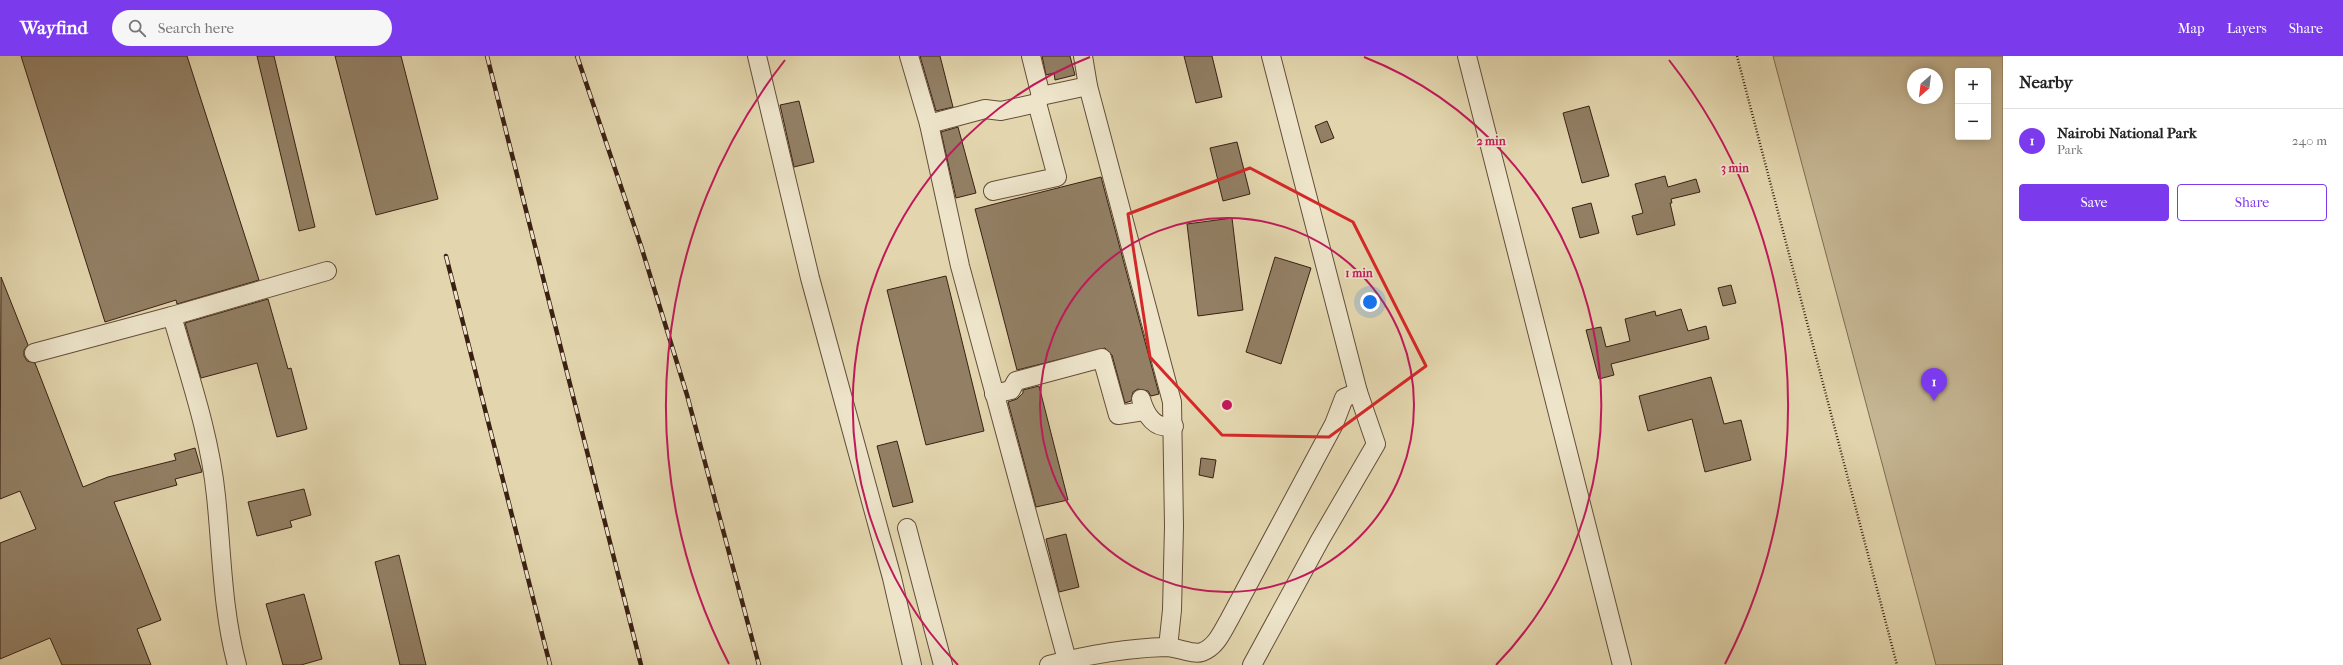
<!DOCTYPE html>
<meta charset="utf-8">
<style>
:root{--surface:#fff;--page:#f6f6f6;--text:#222;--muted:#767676;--line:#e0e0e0;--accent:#7c3aed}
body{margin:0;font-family:"IM FELL French Canon",serif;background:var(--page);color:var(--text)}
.controls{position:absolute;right:12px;top:12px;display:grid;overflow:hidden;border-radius:4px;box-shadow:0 2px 10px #0003}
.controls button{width:36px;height:36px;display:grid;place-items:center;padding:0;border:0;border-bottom:1px solid var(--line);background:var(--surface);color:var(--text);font:20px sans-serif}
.compass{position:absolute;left:1907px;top:12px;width:36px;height:36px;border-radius:50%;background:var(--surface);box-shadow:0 2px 10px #0003;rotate:208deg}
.you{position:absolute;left:1370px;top:246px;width:14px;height:14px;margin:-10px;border:3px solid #fff;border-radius:50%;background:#1a73e8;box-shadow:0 0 0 6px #1a73e833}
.badge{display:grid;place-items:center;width:26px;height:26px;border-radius:50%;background:var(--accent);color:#fff;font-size:13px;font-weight:700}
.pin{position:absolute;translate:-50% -33px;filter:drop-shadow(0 1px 2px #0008)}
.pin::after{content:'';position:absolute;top:21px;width:14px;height:12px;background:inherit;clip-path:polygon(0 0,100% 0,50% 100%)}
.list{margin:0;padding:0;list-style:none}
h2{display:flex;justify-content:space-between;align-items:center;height:52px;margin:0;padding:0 16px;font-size:17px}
h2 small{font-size:13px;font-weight:400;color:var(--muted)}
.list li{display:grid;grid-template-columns:26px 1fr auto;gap:12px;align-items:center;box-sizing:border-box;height:64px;padding:0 16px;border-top:1px solid var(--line)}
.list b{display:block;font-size:15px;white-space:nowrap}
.list p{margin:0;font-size:13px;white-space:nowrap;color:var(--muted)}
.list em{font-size:13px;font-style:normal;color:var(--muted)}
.actions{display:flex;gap:8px;padding:12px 16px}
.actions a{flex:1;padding:9px 0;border:1px solid var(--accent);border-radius:4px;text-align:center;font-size:14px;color:var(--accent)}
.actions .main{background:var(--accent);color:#fff}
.icon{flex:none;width:22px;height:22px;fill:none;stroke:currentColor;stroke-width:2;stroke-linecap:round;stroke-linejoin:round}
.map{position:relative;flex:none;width:2003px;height:609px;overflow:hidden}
header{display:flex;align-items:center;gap:24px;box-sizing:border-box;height:56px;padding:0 20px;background:var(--accent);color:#fff}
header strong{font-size:19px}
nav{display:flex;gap:22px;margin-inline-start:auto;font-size:14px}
.search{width:280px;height:36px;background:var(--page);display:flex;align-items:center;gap:10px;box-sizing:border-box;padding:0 14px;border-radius:22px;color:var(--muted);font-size:15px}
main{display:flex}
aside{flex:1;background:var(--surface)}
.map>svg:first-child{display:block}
.green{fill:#c6b794;stroke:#806c54;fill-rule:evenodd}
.building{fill:#927f64;stroke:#3a2013}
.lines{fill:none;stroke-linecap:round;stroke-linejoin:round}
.minor-casing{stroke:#644e3a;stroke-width:20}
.path{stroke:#3a2013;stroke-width:2.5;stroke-dasharray:1 2;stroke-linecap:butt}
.minor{stroke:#ede4ca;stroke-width:18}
.rail-casing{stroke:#3a2013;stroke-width:4.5}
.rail{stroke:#ede4ca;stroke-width:3;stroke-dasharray:9;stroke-linecap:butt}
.marked{fill:none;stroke:#d62828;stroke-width:3;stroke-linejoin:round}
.ring{fill:none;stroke:#c2185b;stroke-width:2}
.centre{fill:#c2185b;stroke:#ede4ca;stroke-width:2}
.ring-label{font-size:12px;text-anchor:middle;font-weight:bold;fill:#c2185b;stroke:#ede4ca;stroke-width:3.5;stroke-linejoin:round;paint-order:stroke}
</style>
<header>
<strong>Wayfind</strong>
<div class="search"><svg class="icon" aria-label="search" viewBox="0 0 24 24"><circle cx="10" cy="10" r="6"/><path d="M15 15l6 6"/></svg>Search here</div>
<nav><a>Map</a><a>Layers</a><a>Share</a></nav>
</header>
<main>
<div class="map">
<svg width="2003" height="609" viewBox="0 0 2003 609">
<rect width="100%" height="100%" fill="#e3d6ae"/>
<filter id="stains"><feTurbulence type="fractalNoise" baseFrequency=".005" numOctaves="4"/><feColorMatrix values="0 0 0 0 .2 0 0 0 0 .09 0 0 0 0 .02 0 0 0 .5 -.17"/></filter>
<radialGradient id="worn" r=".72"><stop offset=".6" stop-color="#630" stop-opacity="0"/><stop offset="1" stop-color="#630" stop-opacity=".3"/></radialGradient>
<path class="green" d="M1773,0H2003V609H1936ZM1958,15H1988V81H1958ZM1913,18H1937V42H1913Z"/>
<g class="building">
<path d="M21,0H187L259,224L177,248L176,244L105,266Z"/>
<path d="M257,0H274L315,171L299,175Z"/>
<path d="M335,0H401L438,143L376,159Z"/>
<path d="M920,0H940L953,51L936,55Z"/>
<path d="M1042,0H1070L1075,19L1055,24L1054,17L1046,19Z"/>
<path d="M1184,0H1212L1222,41L1196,47Z"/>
<path d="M799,45L814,106L794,111L780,49Z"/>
<path d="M1589,50L1609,120L1582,127L1563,57Z"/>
<path d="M1327,65L1334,82L1321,87L1315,70Z"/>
<path d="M958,71L976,137L956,142L941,76Z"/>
<path d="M1237,86L1250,138L1223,145L1210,92Z"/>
<path d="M1665,120L1668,131L1696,123L1700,136L1671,143L1672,147H1670L1675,169L1637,179L1632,160L1643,157L1635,128Z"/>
<path d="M1101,121L1159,338L1151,340L1148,335L1138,333L1133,336L1131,345L1125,347L1112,299L1105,292L1017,314L975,153Z"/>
<path d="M1591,147L1599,177L1580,182L1572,152Z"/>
<path d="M1232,162L1243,254L1198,260L1187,168Z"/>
<path d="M1275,201L1311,212L1281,308L1246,296Z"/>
<path d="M946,220L984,375L926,389L887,234Z"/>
<path d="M1,221L28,289L24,294V300L27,305L35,307L83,431L108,421L176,404L174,398L195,392L202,416L175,423L177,429L114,446L161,564L137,573L151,609H62L50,582L0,603V487L36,473L20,435L0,443Z"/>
<path d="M1731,229L1736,247L1723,250L1718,232Z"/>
<path d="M268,243L288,313L291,312L307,373L277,381L257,307L201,322L185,267Z"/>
<path d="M1681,253L1688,275L1706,270L1709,283L1611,308L1614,319L1599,323L1586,274L1601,271L1606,291L1630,285L1625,263L1655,255L1656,260Z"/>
<path d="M1711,321L1724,368L1741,364L1751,404L1705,416L1692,363L1648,375L1639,340Z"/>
<path d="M1039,330L1068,444L1036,451L1008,346L1017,343L1023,337V334Z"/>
<path d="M897,385L913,446L893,451L877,390Z"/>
<path d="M1201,402L1216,404L1213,422L1199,419Z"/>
<path d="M304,433L311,459L290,465L292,471L257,480L248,446Z"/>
<path d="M1066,478L1079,531L1059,536L1046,483Z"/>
<path d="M399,499L426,609H400L375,506Z"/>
<path d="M304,538L322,603L301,609H283L266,548Z"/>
</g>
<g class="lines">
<g class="minor-casing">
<g id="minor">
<path d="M757,0L810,222L892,522L912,609"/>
<path d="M909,0L929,68L960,210L1067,604"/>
<path d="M1031,0L1041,40"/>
<path d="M1083,0L1088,30L1172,346L1174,470L1172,554L1168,591"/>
<path d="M1467,0L1622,609"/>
<path d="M929,68L985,53L1001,55L1037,47L1041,40L1088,30"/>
<path d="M993,135L1057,121L1037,47"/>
<path d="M172,260L327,215"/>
<path d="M34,297L172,260C189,319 210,379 216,440C222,497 222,553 237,609"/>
<path d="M994,338L1011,334L1016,325L1102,302L1118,359L1144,355"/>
<path d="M1141,343C1146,360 1155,374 1174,370"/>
<path d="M907,472L943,609"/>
<path d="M1049,609C1087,599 1127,592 1166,591C1177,591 1193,599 1202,596C1216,591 1222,576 1229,564L1334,368L1344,342L1358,336"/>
<path d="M1252,609L1320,484L1376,388L1358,336L1271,0"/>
</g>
</g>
<path class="path" d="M1737,0L1897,609"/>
<use href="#minor" class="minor"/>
<g class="rail-casing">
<g id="rail">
<path d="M487,0L641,609"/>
<path d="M577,0L641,190L687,339L759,609"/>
<path d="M446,200L550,609"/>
</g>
</g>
<use href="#rail" class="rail"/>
</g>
<path class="marked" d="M1250,112L1353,166L1426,310L1329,381L1222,379L1150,301L1128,158Z"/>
<g class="ring">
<circle cx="1227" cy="349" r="187"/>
<path d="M958 609A374 374 0 0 1 1090 1M1364 1A374 374 0 0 1 1496 609"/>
<path d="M729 608A561 561 0 0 1 785 4M1669 4A561 561 0 0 1 1725 608"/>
</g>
<circle cx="1227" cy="349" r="6" class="centre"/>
<g class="ring-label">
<text x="1491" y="89">2 min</text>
<text x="1735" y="116">3 min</text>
<text x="1359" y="221">1 min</text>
</g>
<rect width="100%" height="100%" filter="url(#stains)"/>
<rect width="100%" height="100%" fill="url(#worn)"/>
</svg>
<div class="controls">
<button>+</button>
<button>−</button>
</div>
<svg class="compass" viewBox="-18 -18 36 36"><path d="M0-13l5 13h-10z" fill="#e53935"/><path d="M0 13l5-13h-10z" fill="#767676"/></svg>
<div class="you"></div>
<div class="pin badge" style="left:1934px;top:345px">1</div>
</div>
<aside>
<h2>Nearby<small></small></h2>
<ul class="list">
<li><span class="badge">1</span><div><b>Nairobi National Park</b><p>Park</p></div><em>240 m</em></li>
</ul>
<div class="actions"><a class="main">Save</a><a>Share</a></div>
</aside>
</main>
